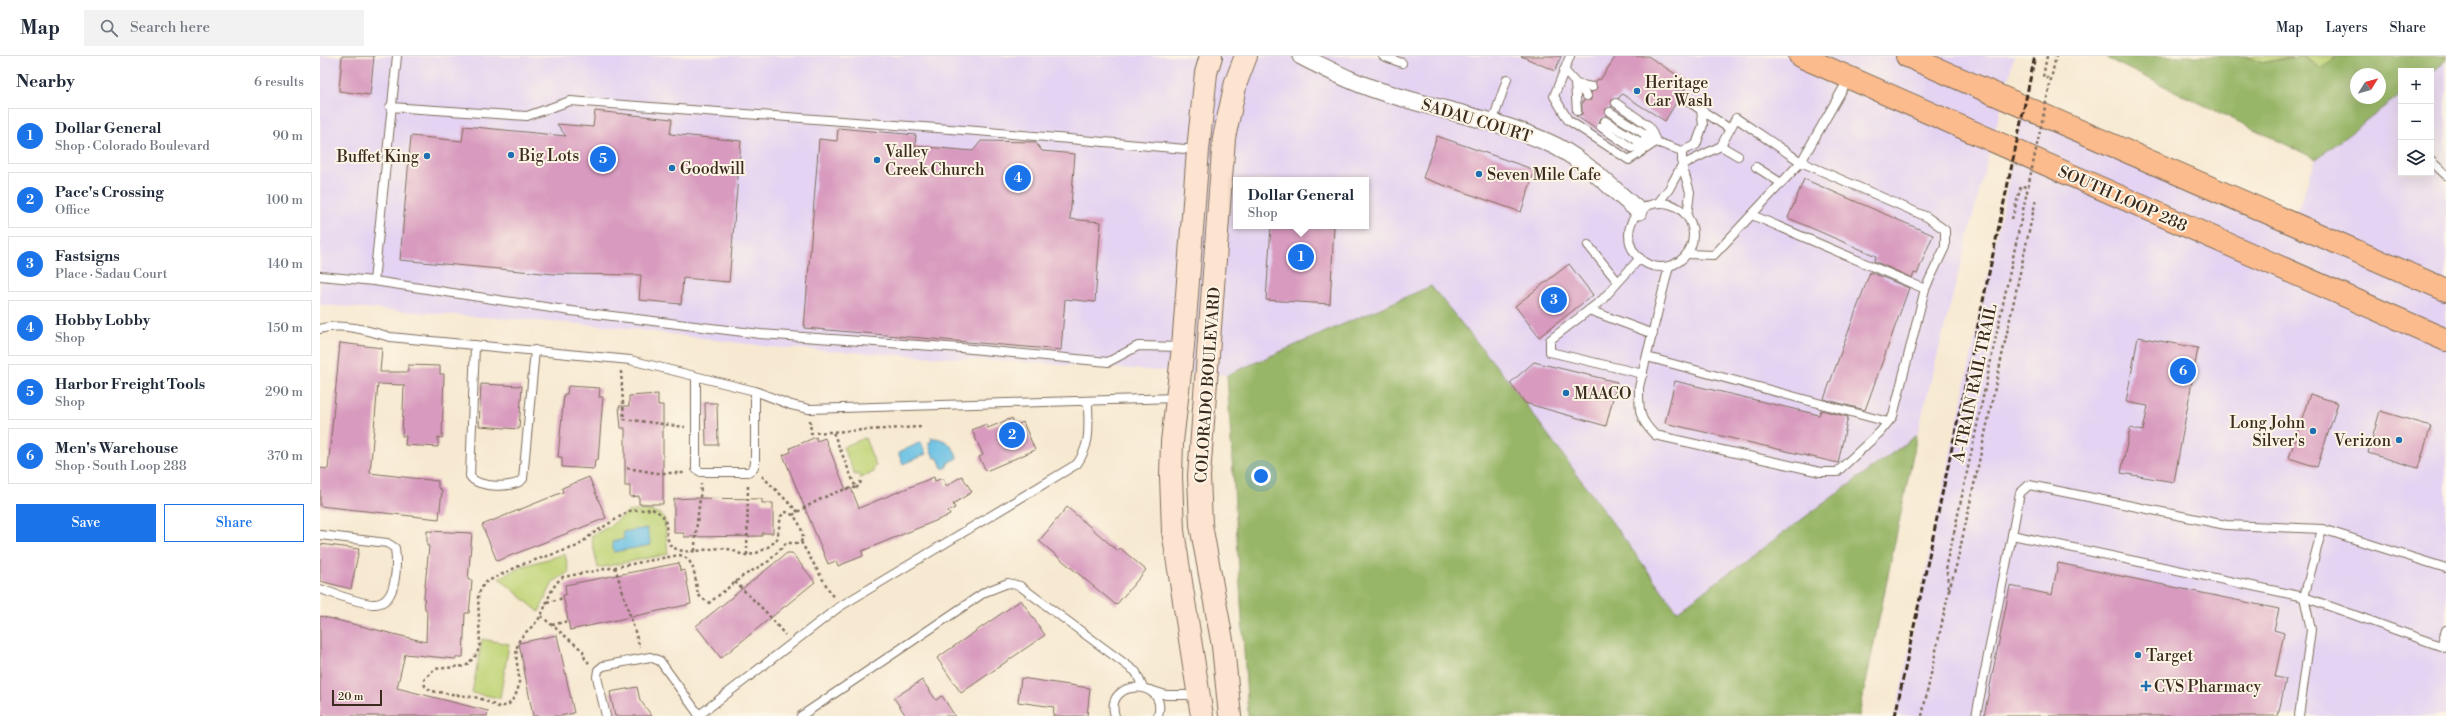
<!DOCTYPE html>
<meta charset="utf-8">
<style>
:root{--surface:#fff;--page:#f2f2f3;--text:#1f2937;--muted:#747a83;--line:#e0e1e3;--accent:#1a73e8}
body{margin:0;font-family:"Libre Bodoni",serif;background:var(--page);color:var(--text)}
.controls{position:absolute;right:12px;top:12px;display:grid;overflow:hidden;border-radius:0px;box-shadow:0 4px 16px #0002}
.controls button{width:36px;height:36px;display:grid;place-items:center;padding:0;border:0;border-bottom:1px solid var(--line);background:var(--surface);color:var(--text);font:20px sans-serif}
.compass{position:absolute;left:2030px;top:12px;width:36px;height:36px;border-radius:50%;background:var(--surface);box-shadow:0 4px 16px #0002;rotate:53deg}
.scale{position:absolute;left:12px;bottom:10px;width:50px;box-sizing:border-box;padding-left:4px;border:2px solid #3b2a1e;border-top:0;font-size:11px;line-height:14px;white-space:nowrap;color:#3b2a1e;-webkit-text-stroke:3px #fcf5e5;paint-order:stroke}
.you{position:absolute;left:941px;top:420px;width:14px;height:14px;margin:-10px;border:3px solid #fff;border-radius:50%;background:#1a73e8;box-shadow:0 0 0 6px #1a73e833}
.badge{display:grid;place-items:center;width:26px;height:26px;border-radius:50%;background:var(--accent);color:#fff;font-size:13px;font-weight:700}
.pin{position:absolute;translate:-50% -50%;border:2px solid #fff;box-shadow:0 1px 4px #0006}
.popup{position:absolute;left:913px;top:121px;width:136px;height:52px;box-sizing:border-box;display:grid;place-content:center;border-radius:0px;background:var(--surface);filter:drop-shadow(0 1px 3px #0005);font-size:13px;white-space:nowrap;color:var(--muted)}
.popup b{font-size:15px;color:var(--text)}
.popup::after{content:'';position:absolute;left:50%;top:100%;margin-left:-8px;border:8px solid transparent;border-top-color:var(--surface)}
.list{margin:0;padding:0;list-style:none}
h2{display:flex;justify-content:space-between;align-items:center;height:52px;margin:0;padding:0 16px;font-size:17px}
h2 small{font-size:13px;font-weight:400;color:var(--muted)}
.list li{display:grid;grid-template-columns:26px 1fr auto;gap:12px;align-items:center;box-sizing:border-box;height:56px;margin:0 8px 8px;padding:0 8px;border:1px solid var(--line);border-radius:0px}
.list b{display:block;font-size:15px;white-space:nowrap}
.list p{margin:0;font-size:13px;white-space:nowrap;color:var(--muted)}
.list em{font-size:13px;font-style:normal;color:var(--muted)}
.actions{display:flex;gap:8px;padding:12px 16px}
.actions a{flex:1;padding:9px 0;border:1px solid var(--accent);border-radius:0px;text-align:center;font-size:14px;color:var(--accent)}
.actions .main{background:var(--accent);color:#fff}
.icon{flex:none;width:22px;height:22px;fill:none;stroke:currentColor;stroke-width:2;stroke-linecap:round;stroke-linejoin:round}
.map{position:relative;flex:none;width:2126px;height:660px;overflow:hidden}
header{display:flex;align-items:center;gap:24px;box-sizing:border-box;height:56px;padding:0 20px;background:var(--surface);border-bottom:1px solid var(--line)}
header strong{font-size:19px}
nav{display:flex;gap:22px;margin-inline-start:auto;font-size:14px}
.search{width:280px;height:36px;background:var(--page);display:flex;align-items:center;gap:10px;box-sizing:border-box;padding:0 14px;border-radius:0px;color:var(--muted);font-size:15px}
main{display:flex}
aside{flex:1;background:var(--surface)}
.map>svg:first-child{display:block}
.built{fill:#e4d3f2;fill-rule:evenodd}
.green{fill:#c0d477;stroke:#7e7f4a}
.forest{fill:#98b668;stroke:#6a7043;fill-rule:evenodd}
.water{fill:#66c0e4;stroke:#507581}
.building{fill:#d89abe}
.lines{fill:none;stroke-linecap:round;stroke-linejoin:round}
.lane-casing{stroke:#7d6d5d;stroke-width:10}
.street-casing{stroke:#7d6d5d;stroke-width:19}
.secondary-casing{stroke:#7d6d5d;stroke-width:24}
.highway-casing{stroke:#7d6d5d;stroke-width:24}
.path{stroke:#7d6d5d;stroke-width:2.5;stroke-dasharray:3 3;stroke-linecap:butt}
.lane{stroke:#fff;stroke-width:8}
.street{stroke:#fff;stroke-width:17}
.secondary{stroke:#fde4d1;stroke-width:22}
.highway{stroke:#fbbb8c;stroke-width:22}
.rail{stroke:#3b2a1e;stroke-width:3;stroke-dasharray:6 3;stroke-linecap:butt}
.path-bridge{stroke:#7d6d5d;stroke-width:2.5;stroke-dasharray:3 3;stroke-linecap:butt}
.poi-dot{fill:#1f6fb2;stroke:#fcf5e5;stroke-width:1.5}
.labels{text-anchor:middle;stroke-width:4;stroke-linejoin:round;paint-order:stroke}
.poi-label{font-size:16px;fill:#3b2a1e;stroke:#fcf5e5;text-anchor:start}
.street-label{font-size:16px;fill:#3b2a1e;stroke:#fcf5e5}
</style>
<header>
<strong>Map</strong>
<div class="search"><svg class="icon" aria-label="search" viewBox="0 0 24 24"><circle cx="10" cy="10" r="6"/><path d="M15 15l6 6"/></svg>Search here</div>
<nav><a>Map</a><a>Layers</a><a>Share</a></nav>
</header>
<main>
<aside>
<h2>Nearby<small>6 results</small></h2>
<ul class="list">
<li><span class="badge">1</span><div><b>Dollar General</b><p>Shop · Colorado Boulevard</p></div><em>90 m</em></li>
<li><span class="badge">2</span><div><b>Pace's Crossing</b><p>Office</p></div><em>100 m</em></li>
<li><span class="badge">3</span><div><b>Fastsigns</b><p>Place · Sadau Court</p></div><em>140 m</em></li>
<li><span class="badge">4</span><div><b>Hobby Lobby</b><p>Shop</p></div><em>150 m</em></li>
<li><span class="badge">5</span><div><b>Harbor Freight Tools</b><p>Shop</p></div><em>290 m</em></li>
<li><span class="badge">6</span><div><b>Men's Warehouse</b><p>Shop · South Loop 288</p></div><em>370 m</em></li>
</ul>
<div class="actions"><a class="main">Save</a><a>Share</a></div>
</aside>
<div class="map">
<svg width="2126" height="660" viewBox="0 0 2126 660">
<rect width="100%" height="100%" fill="#fcf5e5"/>
<filter id="ink" filterUnits="userSpaceOnUse"><feTurbulence type="fractalNoise" baseFrequency=".025" numOctaves="2"/><feDisplacementMap in="SourceGraphic" scale="8" xChannelSelector="R" yChannelSelector="G"/><feConvolveMatrix kernelMatrix="1 2 1 2 8 2 1 2 1" color-interpolation-filters="sRGB"/></filter>
<filter id="wash" filterUnits="userSpaceOnUse"><feTurbulence type="fractalNoise" baseFrequency=".012" numOctaves="4" result="noise"/><feDisplacementMap in="SourceGraphic" scale="16" xChannelSelector="R" yChannelSelector="G"/><feGaussianBlur stdDeviation="0.9" result="paint"/><feColorMatrix in="noise" values="0 0 0 0 0 0 0 0 0 0 0 0 0 0 0 0 0 1.4 0 .05"/><feComposite in="paint" operator="in"/></filter>
<g filter="url(#wash)">
<rect width="100%" height="100%" fill="#f7e9d1"/>
<g class="built">
<path d="M0,0H1694L1597,379L1357,555L1190,327L1111,231L907,319L451,291L288,270L0,249ZM916,124H1046V170H916Z"/>
<path d="M2126,5V660H1575L1704,51L1972,168L1996,103L2081,39V117H2111V17Z"/>
</g>
<g class="green">
<path d="M1926,0H1973L1942,7Z"/>
<path d="M1981,0H2018L2002,11Z"/>
<path d="M545,382L556,410L553,412L554,416L540,422L539,418L535,419L523,391Z"/>
<path d="M324,454L341,458L345,464L348,498L278,512L271,480L290,470L308,456Z"/>
<path d="M245,498L249,516L233,526L219,556L179,522L203,510Z"/>
<path d="M162,583L189,588L180,642L152,637Z"/>
</g>
<g class="forest">
<path d="M1787,0H1926L1942,7L1981,0L2002,11L2018,0H2126V5L2111,17L2081,15V39L1996,103L1788,3ZM2036,18H2060V42H2036Z"/>
<path d="M1111,230L1190,327L1357,555L1597,379L1539,660H928L907,319Z"/>
</g>
<g class="water">
<path d="M611,382C624,381 635,390 637,402L629,406L626,412H622L618,402H614L608,387L612,385Z"/>
<path d="M601,386L606,398L583,408L578,397Z"/>
<path d="M327,472L331,489L294,496L292,486L304,483L303,476Z"/>
</g>
<g id="blocks">
<g class="building">
<path d="M22,0H54L50,39L19,35Z"/>
<path d="M1201,0H1241L1235,15Z"/>
<path d="M1296,0H1328L1369,27L1363,36L1358,35L1355,37L1357,45L1345,65L1302,38L1299,42L1292,44V51L1286,53V60L1281,62L1276,73L1256,60L1262,58V47L1264,44H1271V36L1277,32L1275,27L1278,23L1280,24Z"/>
<path d="M275,55L352,63L350,78L421,85L409,226L363,222L361,248L319,244L321,219L234,218L80,204L91,80L142,85L144,70L246,80L237,68L273,71Z"/>
<path d="M518,72L596,79L595,90L653,95L661,85L715,86L722,95L755,98L750,163L781,166L775,246L745,243L741,294L484,272L499,83L517,85Z"/>
<path d="M1117,80L1215,114L1201,156L1103,122Z"/>
<path d="M1484,123L1613,179L1597,218L1594,217L1592,222L1554,205L1556,200L1468,162Z"/>
<path d="M951,170H1014L1010,248L946,244Z"/>
<path d="M1249,208L1273,239L1219,281L1195,250Z"/>
<path d="M1550,216L1589,232L1545,354L1504,343Z"/>
<path d="M1818,281L1878,292L1854,426L1801,417L1810,372L1823,375L1828,350L1806,346Z"/>
<path d="M20,287L62,292L60,316H88V309L120,310V318H124L122,382L118,381V391L85,389L86,380H82L84,329L58,328L50,417L118,425V432L122,434L119,463L0,450V412L8,413Z"/>
<path d="M1214,306L1297,326L1286,370L1205,347L1190,327Z"/>
<path d="M1355,325L1499,359L1501,354L1528,361L1518,407L1345,367Z"/>
<path d="M161,328L202,330L199,373L159,370Z"/>
<path d="M248,330L280,332L279,341H283L278,404H275L274,413L242,411V401H238L244,338H247Z"/>
<path d="M338,338V349H343V448H319V440L310,441V430H305V372H301L299,350H309V340Z"/>
<path d="M1990,338L2018,347L1997,411L1969,402Z"/>
<path d="M385,347H397L398,389H386Z"/>
<path d="M2060,355L2111,370L2098,412L2048,397Z"/>
<path d="M692,362L695,370L703,366L715,394L666,415L659,401L663,399L652,374L666,368L668,372Z"/>
<path d="M496,381L497,385L505,382L526,434L531,432L539,452L614,421L615,425L623,422L626,430L642,420L652,436L633,448L635,452L628,455L630,459L542,495L543,500L518,510L516,505L508,508L463,399L471,396L470,392Z"/>
<path d="M269,421L286,462L177,505L162,469L243,436L242,432Z"/>
<path d="M373,442L442,443V447H453V477H442V480L364,481V477H354V443Z"/>
<path d="M747,451L798,495L800,492L826,514L796,549L719,485Z"/>
<path d="M107,475L152,477L148,524H152L150,548L149,557H145L143,601H136V603L85,598L77,632L168,655L167,660H0V560L106,586L107,554L105,553L104,540L109,490H107Z"/>
<path d="M0,488L39,493L31,533L0,525Z"/>
<path d="M467,497H472L495,526L401,602L376,570Z"/>
<path d="M359,507L360,515L365,514L371,548L250,574L243,539H246L245,529Z"/>
<path d="M1738,507L1959,553L1954,574L1964,577L1955,621L1966,623L1958,660H1664L1690,530L1732,539Z"/>
<path d="M701,544L725,579L641,637L617,602Z"/>
<path d="M237,579L254,657L241,660H213L199,587Z"/>
<path d="M701,622L770,632L767,660H733L734,651L698,646Z"/>
<path d="M602,624L616,644L622,640L635,660H586L574,642Z"/>
<path d="M317,631L320,644L332,660H295L290,636Z"/>
</g>
</g>
</g>
<g filter="url(#ink)">
<use href="#blocks" fill-opacity="0" stroke="#7d6d5d" stroke-width="1"/>
<g class="lines">
<g class="lane-casing">
<g id="lane">
<path d="M1063,0L1082,7"/>
<path d="M1250,0L1234,40L1248,64L1309,104L1336,86"/>
<path d="M1244,14L1267,40"/>
<path d="M1255,27L1257,55"/>
<path d="M1256,28L1272,31"/>
<path d="M1360,40L1410,73"/>
<path d="M1296,47L1329,70L1336,85"/>
<path d="M70,51L207,60L250,45L657,75L877,94"/>
<path d="M1290,56L1339,87L1362,95L1376,89L1383,69L1381,54"/>
<path d="M1285,65L1320,86H1327"/>
<path d="M1172,67L1187,23"/>
<path d="M1281,71L1312,92L1329,87"/>
<path d="M1401,90L1418,100"/>
<path d="M1362,95V109L1370,136L1367,161"/>
<path d="M2111,105L2126,119"/>
<path d="M1436,111L1461,127"/>
<path d="M1338,147L1349,133L1362,109L1401,90L1416,62L1481,106L1607,161L1625,174V191L1605,233"/>
<circle cx="1341" cy="179" r="32"/>
<path d="M1268,189L1298,226"/>
<path d="M1367,198L1394,199L1481,106L1529,22"/>
<path d="M1320,202L1282,244L1230,284V296L1323,318"/>
<path d="M1349,210L1319,331C1319,354 1318,362 1335,379L1500,416H1517L1560,376L1573,360L1605,233L1432,159"/>
<path d="M0,220L54,225L77,0"/>
<path d="M54,225L251,255L440,278L641,292L788,306L818,290L862,291"/>
<path d="M1269,254L1333,278"/>
<path d="M0,273C21,266 50,275 70,281L310,304L435,335L471,349L489,353L857,342"/>
<path d="M155,289L150,420C156,432 195,433 203,423L215,294"/>
<path d="M1327,301L1568,366"/>
<path d="M376,321V413L381,416H428L433,413L435,408V335"/>
<path d="M0,479L67,487L75,492C77,508 78,547 55,548C44,549 12,537 0,533"/>
<path d="M2126,512L2002,473L1906,469L1709,429L1700,437L1692,479L1984,541L2126,592"/>
<path d="M2121,590L2126,574"/>
<path d="M830,634L846,639H878"/>
<path d="M286,660L277,621L278,614L283,610L330,601L340,605L379,659"/>
<path d="M378,660L519,551L757,408C772,386 768,370 768,345"/>
<path d="M481,660L665,536L688,527L700,530L816,616L823,632"/>
<path d="M795,660C783,623 849,621 838,660"/>
<path d="M1656,660L1692,479"/>
<path d="M1979,660L1991,574L1984,541L2002,473"/>
</g>
</g>
<g class="street-casing">
<path id="street" d="M981,0C1011,15 1040,30 1073,39C1124,55 1178,64 1227,86C1262,101 1290,131 1319,155"/>
</g>
<g class="secondary-casing">
<g id="secondary">
<path d="M882,660L853,475L851,420L852,386L863,291L878,94L886,17L891,0"/>
<path d="M910,660L903,590L881,469L879,420L904,82L916,26L926,0"/>
</g>
</g>
<g class="highway-casing">
<g id="highway">
<path d="M1480,0L2126,284"/>
<path d="M1587,0L2126,234"/>
</g>
</g>
<g class="path">
<path d="M1727,0L1723,21L1731,23"/>
<path d="M1692,163L1701,130L1708,131"/>
<path d="M301,315L304,363L365,371"/>
<path d="M490,364L491,377L601,371"/>
<path d="M307,412L337,417H366"/>
<path d="M442,420L478,456"/>
<path d="M536,432L540,429L541,422"/>
<path d="M332,453C353,462 342,472 350,489C367,503 389,489 408,493C414,494 420,499 426,499C437,499 450,491 457,483L461,460L466,456C477,458 483,474 483,483L479,487H466L449,505L423,520L389,547L378,539C375,525 376,502 359,499L243,521C229,531 228,548 220,561C214,571 202,577 198,587C191,611 210,626 188,649L179,651L159,642L111,635L105,630L104,624L114,613L146,610L157,598L160,588L158,539L164,527L203,508L258,490L272,478L309,455Z"/>
<path d="M473,459C484,451 523,430 536,432L513,376"/>
<path d="M481,486L513,541"/>
<path d="M375,495C375,472 380,451 381,428"/>
<path d="M427,499L428,427"/>
<path d="M295,511L320,592"/>
<path d="M415,526L445,555L465,579"/>
<path d="M1629,534L1637,507L1716,143"/>
<path d="M227,546L244,542"/>
<path d="M221,560L263,595L265,603L269,607"/>
<path d="M232,569L248,565"/>
<path d="M1602,660L1629,534L1626,508L1634,477"/>
</g>
<use href="#lane" class="lane"/>
<use href="#street" class="street"/>
<use href="#secondary" class="secondary"/>
<use href="#highway" class="highway"/>
<path class="rail" d="M1575,660L1715,0"/>
<path class="path-bridge" d="M1634,477L1736,0"/>
</g>
</g>
<g class="poi-dot">
<circle cx="1317" cy="35" r="4"/>
<circle cx="191" cy="99" r="4"/>
<circle cx="107" cy="100" r="4"/>
<circle cx="557" cy="104" r="4"/>
<circle cx="352" cy="112" r="4"/>
<circle cx="1159" cy="118" r="4"/>
<circle cx="1246" cy="337" r="4"/>
<circle cx="1993" cy="375" r="4"/>
<circle cx="2079" cy="384" r="4"/>
<circle cx="1818" cy="599" r="4"/>
<path d="M1824 624h4v4h4v4h-4v4h-4v-4h-4v-4h4z"/>
</g>
<g class="labels">
<g class="poi-label">
<text x="1325" y="32">Heritage<tspan x="1325" dy="18">Car Wash</tspan></text>
<text x="565" y="101">Valley<tspan x="565" dy="18">Creek Church</tspan></text>
<text x="199" y="105">Big Lots</text>
<text x="99" y="106" text-anchor="end">Buffet King</text>
<text x="360" y="118">Goodwill</text>
<text x="1167" y="124">Seven Mile Cafe</text>
<text x="1254" y="343">MAACO</text>
<text x="1985" y="372" text-anchor="end">Long John<tspan x="1985" dy="18">Silver's</tspan></text>
<text x="2071" y="390" text-anchor="end">Verizon</text>
<text x="1826" y="605">Target</text>
<text x="1834" y="636">CVS Pharmacy</text>
</g>
<g class="street-label">
<text transform="translate(1157 64) rotate(17)" y="6">SADAU COURT</text>
<text transform="translate(1803 142) rotate(24)" y="6">SOUTH LOOP 288</text>
<text transform="translate(1654 327) rotate(-78)" y="6">A-TRAIN RAIL TRAIL</text>
<text transform="translate(887 329) rotate(-86)" y="6">COLORADO BOULEVARD</text>
</g>
</g>
</svg>
<div class="controls">
<button>+</button>
<button>−</button>
<button><svg class="icon" aria-label="layers" viewBox="0 0 24 24"><path d="M12 4l9 5-9 5-9-5zM3 14l9 5 9-5"/></svg></button>
</div>
<svg class="compass" viewBox="-18 -18 36 36"><path d="M0-13l5 13h-10z" fill="#e53935"/><path d="M0 13l5-13h-10z" fill="#747a83"/></svg>
<div class="scale">20 m</div>
<div class="you"></div>
<div class="pin badge" style="left:981px;top:201px">1</div>
<div class="popup"><b>Dollar General</b>Shop</div>
<div class="pin badge" style="left:692px;top:379px">2</div>
<div class="pin badge" style="left:1234px;top:244px">3</div>
<div class="pin badge" style="left:698px;top:122px">4</div>
<div class="pin badge" style="left:283px;top:103px">5</div>
<div class="pin badge" style="left:1863px;top:315px">6</div>
</div>
</main>
